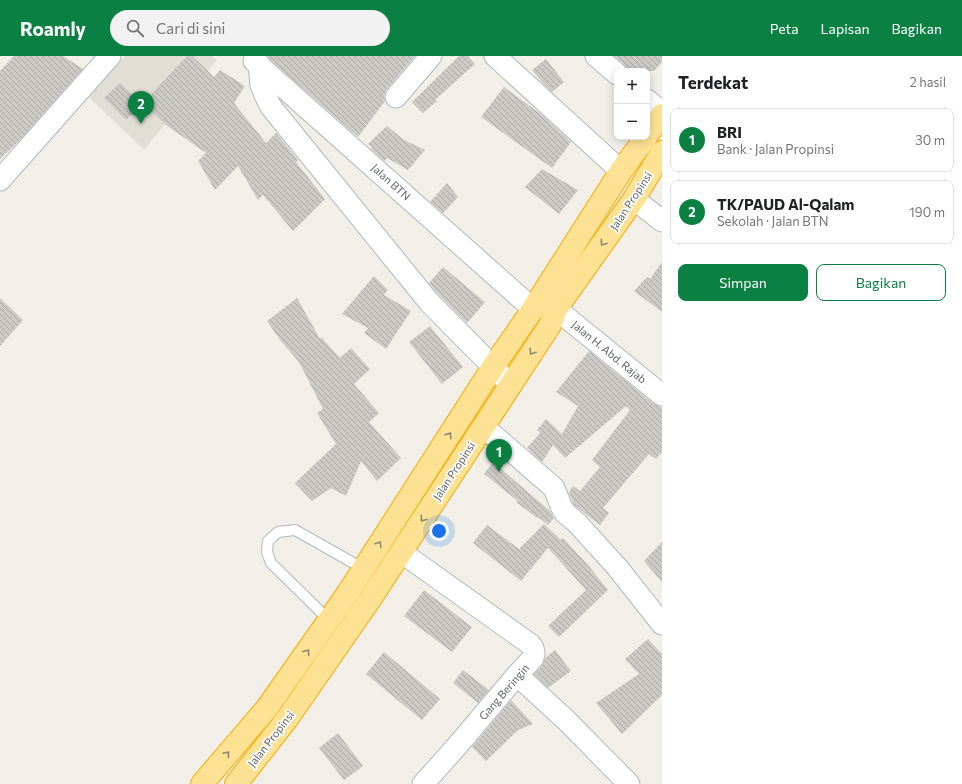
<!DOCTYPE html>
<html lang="id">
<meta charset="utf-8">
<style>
:root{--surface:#fff;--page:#f2f2f2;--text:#202124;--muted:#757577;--line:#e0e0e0;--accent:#0b8043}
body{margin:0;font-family:Commissioner,sans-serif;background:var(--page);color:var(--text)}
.controls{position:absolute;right:12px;top:12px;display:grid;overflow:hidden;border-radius:8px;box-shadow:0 2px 10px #0003}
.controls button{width:36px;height:36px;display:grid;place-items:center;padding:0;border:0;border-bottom:1px solid var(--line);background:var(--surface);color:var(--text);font:20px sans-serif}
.you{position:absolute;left:439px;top:475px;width:14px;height:14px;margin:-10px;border:3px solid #fff;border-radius:50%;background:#1a73e8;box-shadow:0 0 0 6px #1a73e833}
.badge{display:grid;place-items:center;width:26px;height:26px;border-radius:50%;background:var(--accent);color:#fff;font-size:13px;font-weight:700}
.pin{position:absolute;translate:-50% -33px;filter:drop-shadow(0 1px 2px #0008)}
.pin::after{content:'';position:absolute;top:21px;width:14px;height:12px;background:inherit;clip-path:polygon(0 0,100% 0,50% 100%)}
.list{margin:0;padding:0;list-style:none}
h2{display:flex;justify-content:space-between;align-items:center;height:52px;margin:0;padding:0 16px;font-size:17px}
h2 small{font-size:13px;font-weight:400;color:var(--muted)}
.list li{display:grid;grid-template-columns:26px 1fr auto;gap:12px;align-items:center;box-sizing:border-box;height:64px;margin:0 8px 8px;padding:0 8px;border:1px solid var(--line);border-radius:8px}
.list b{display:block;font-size:15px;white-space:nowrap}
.list p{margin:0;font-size:13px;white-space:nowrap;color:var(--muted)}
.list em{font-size:13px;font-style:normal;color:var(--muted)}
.actions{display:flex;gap:8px;padding:12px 16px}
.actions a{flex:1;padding:9px 0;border:1px solid var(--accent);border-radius:8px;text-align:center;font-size:14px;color:var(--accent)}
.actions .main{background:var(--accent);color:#fff}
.icon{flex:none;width:22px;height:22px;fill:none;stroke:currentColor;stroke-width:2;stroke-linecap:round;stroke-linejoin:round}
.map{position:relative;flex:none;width:662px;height:728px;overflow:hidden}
header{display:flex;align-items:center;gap:24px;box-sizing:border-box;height:56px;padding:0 20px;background:var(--accent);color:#fff}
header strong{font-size:19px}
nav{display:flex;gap:22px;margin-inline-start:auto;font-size:14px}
.search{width:280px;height:36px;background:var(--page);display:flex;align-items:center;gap:10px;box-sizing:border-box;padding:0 14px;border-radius:22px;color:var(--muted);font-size:15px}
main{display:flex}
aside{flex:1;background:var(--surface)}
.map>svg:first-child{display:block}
.education{fill:#e1ded6}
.building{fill:url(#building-back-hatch)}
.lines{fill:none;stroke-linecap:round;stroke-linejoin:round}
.lane-casing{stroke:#b5b8bc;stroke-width:12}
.street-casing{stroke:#b5b8bc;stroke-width:23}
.highway-casing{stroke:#f9ab00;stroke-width:24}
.lane{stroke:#fff;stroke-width:10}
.street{stroke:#fff;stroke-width:21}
.highway{stroke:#fde293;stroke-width:22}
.oneway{stroke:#8e8975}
.labels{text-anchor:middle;stroke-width:3.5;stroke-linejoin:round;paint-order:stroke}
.street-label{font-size:11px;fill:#5f6368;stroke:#fff}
</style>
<header>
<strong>Roamly</strong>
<div class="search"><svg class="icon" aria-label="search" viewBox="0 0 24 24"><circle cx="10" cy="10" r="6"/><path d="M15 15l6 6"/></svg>Cari di sini</div>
<nav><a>Peta</a><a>Lapisan</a><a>Bagikan</a></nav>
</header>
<main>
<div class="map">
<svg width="662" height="728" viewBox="0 0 662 728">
<defs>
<pattern id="building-back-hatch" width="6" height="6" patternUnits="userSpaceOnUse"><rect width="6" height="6" fill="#cccac5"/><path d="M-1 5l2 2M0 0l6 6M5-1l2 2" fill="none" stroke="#a9a8a4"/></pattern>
</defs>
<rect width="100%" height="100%" fill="#f1efe8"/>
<path class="education" d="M125,0H212L217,4L144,94L89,41Z"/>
<g class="building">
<path d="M14,0H63L83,13L22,82L0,103V15Z"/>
<path d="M187,0H192L214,21L220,14L245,30L234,47L266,87L276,77L298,104L296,106L325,143L293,175L263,139L258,144L238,110L215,134L198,105L206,97L166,69L143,47Z"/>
<path d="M268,0H415L387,33L384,39L385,45L358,81L269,3Z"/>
<path d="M459,0H468L475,8L435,44L437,45L423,57L412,46Z"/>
<path d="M614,0H662V6L654,15H628L625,9Z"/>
<path d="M546,3L564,26L552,36L541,25L532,14Z"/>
<path d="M120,27L142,48L126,64L104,42Z"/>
<path d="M504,31L542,59L571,86L552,112L481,61Z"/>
<path d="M387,70L404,84L425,94L408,114L387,102L385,105L383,104L371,93L372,91L368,88Z"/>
<path d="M542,113L578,134L559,158L525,131Z"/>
<path d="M447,127L458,141L443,157L430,146Z"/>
<path d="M662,206V256L634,235L647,221L650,223Z"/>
<path d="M443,211L485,246L467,267L438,238L429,227Z"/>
<path d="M374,220L388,234L384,239L411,255L386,293L364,277L368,272L342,258Z"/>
<path d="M0,242L23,264L0,290Z"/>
<path d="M297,242L320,283L321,281L340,302L351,292L370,313L354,328L379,357L369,366L401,402L377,425L361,405L346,440L331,432L312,445L295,427L336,388L317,357L323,353L299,306L280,284L267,265Z"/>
<path d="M430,270L463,311L442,328L409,286Z"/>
<path d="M589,295L654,348L660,351H662V396L656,403L649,398L603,452L609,457L600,469L574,449L569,436L573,430L580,435L600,411L592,404L630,354L626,350L565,402L553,389L542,406L527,392L540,377L537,374L546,363L562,378L578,350L556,336Z"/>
<path d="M493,406L550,455L554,462L548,469L538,461L537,462L516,446L518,445L484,418Z"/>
<path d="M544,468L561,484L563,482L588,509L608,534L559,581L548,570L586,534L548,492L521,525L473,487L487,469L519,493Z"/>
<path d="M662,486V526L644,505Z"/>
<path d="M424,534L472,571L452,596L404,560Z"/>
<path d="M648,583L662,598V639L622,678L596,647L639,618L625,603Z"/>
<path d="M555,594L571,615L548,632L534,618L542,610L545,602Z"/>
<path d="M384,596L440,643L422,664L366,618Z"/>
<path d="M463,614L489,634L478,647L453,627Z"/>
<path d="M511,644L533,668L518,674L486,705L472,691Z"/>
<path d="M338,677L363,710L344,724L319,692Z"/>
</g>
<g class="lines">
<g class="lane-casing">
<path id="lane" d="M330,565L271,507L267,496L268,485L278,476L295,474L364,513"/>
</g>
<g class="street-casing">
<g id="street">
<path d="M495,0L621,115"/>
<path d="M596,0L617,18"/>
<path d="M254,5L533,253"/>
<path d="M259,8L261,29L265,39L271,51L429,246L511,329"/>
<path d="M396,41L431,0"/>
<path d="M647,44L662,57"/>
<path d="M0,124L110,0"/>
<path d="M634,143L662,165"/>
<path d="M556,253L662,339"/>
<path d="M484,371L554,432L561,450L565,457L577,467L617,511L662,568"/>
<path d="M401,496L530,588L533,592L534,597L533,602L517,619L457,690L423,728"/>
<path d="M517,619L567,665L629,728"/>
</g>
</g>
<g class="highway-casing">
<g id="highway">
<path d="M647,79L662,59"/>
<path d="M202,728L267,652L348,537L493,311L533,253L621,115L646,81"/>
<path d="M236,728L287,663L369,545L550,269L556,253L634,143L662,96"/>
</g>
</g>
<use href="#lane" class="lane"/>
<use href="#street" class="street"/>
<use href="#highway" class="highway"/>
</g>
<defs><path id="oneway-chevron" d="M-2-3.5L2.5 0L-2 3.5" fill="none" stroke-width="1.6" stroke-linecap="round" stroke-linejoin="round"/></defs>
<g class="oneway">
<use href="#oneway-chevron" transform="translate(603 187) rotate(126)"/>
<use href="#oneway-chevron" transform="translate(532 296) rotate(123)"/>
<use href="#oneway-chevron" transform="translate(449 379) rotate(-57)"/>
<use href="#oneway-chevron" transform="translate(423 463) rotate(123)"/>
<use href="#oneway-chevron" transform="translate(379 488) rotate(-58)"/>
<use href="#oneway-chevron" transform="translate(307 596) rotate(-55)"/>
<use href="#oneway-chevron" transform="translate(227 698) rotate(-49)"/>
</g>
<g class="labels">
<g class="street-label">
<text transform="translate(391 126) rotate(42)" y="4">Jalan BTN</text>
<text transform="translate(631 145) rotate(-57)" y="4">Jalan Propinsi</text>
<text transform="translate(609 296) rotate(39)" y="4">Jalan H. Abd. Rajab</text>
<text transform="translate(454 415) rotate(-57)" y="4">Jalan Propinsi</text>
<text transform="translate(504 636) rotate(-49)" y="4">Gang Beringin</text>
<text transform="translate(271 683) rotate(-52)" y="4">Jalan Propinsi</text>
</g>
</g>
</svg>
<div class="controls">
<button>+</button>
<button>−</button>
</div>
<div class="you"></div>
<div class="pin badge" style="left:499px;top:416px">1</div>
<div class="pin badge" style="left:141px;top:68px">2</div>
</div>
<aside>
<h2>Terdekat<small>2 hasil</small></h2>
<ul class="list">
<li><span class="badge">1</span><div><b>BRI</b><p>Bank · Jalan Propinsi</p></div><em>30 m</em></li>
<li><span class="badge">2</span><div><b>TK/PAUD Al-Qalam</b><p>Sekolah · Jalan BTN</p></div><em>190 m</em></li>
</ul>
<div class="actions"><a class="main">Simpan</a><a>Bagikan</a></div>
</aside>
</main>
